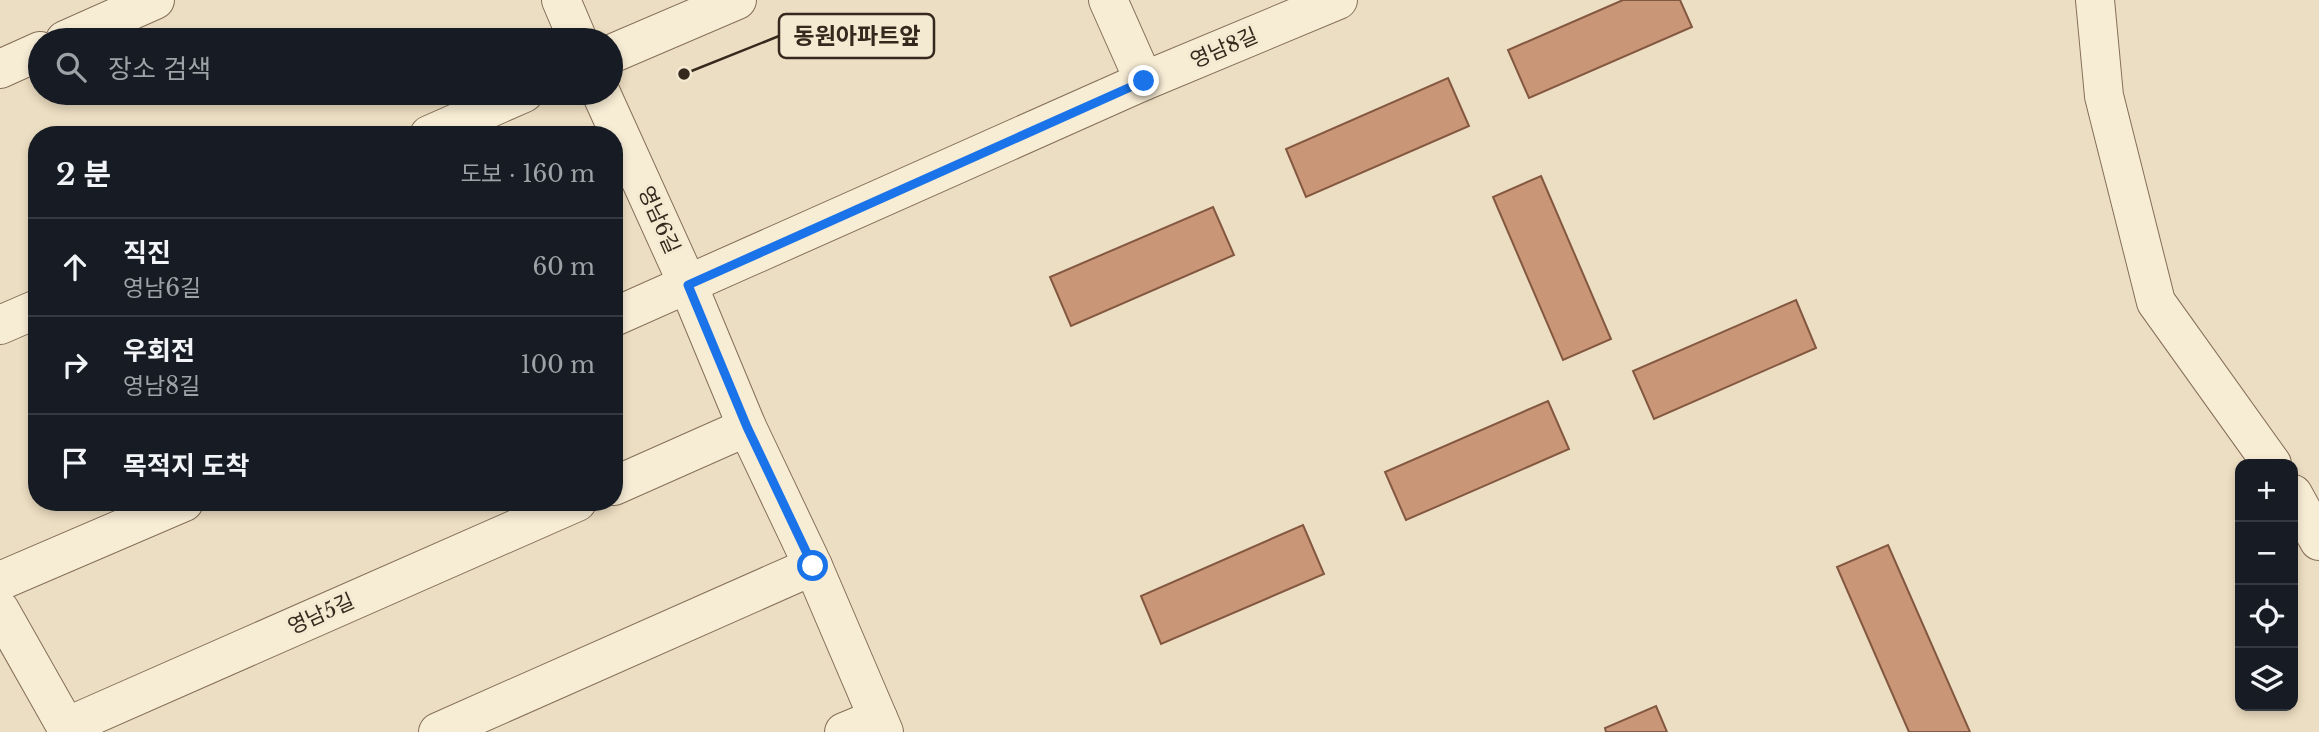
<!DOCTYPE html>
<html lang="ko">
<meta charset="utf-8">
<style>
:root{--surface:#171b24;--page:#242831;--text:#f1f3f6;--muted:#9ea1a6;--line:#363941}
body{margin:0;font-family:"Libre Baskerville","Noto Sans KR",serif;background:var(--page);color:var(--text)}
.controls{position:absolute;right:21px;bottom:21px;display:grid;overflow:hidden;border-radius:14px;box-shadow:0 4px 10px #0003}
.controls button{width:63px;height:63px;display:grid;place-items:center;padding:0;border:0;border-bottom:2px solid var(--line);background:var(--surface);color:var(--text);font:35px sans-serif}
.stop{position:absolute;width:21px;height:21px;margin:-16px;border:5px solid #1a73e8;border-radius:50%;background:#fff}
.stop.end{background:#1a73e8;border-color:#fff;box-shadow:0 2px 7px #0008}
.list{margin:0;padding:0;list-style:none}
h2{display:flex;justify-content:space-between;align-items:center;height:91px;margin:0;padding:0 28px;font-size:30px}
h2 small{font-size:23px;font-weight:400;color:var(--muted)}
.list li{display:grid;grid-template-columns:46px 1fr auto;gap:21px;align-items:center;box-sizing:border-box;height:98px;padding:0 28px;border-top:2px solid var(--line)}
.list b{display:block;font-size:26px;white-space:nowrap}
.list p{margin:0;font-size:23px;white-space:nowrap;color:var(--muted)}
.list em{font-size:23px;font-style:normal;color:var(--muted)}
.icon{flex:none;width:38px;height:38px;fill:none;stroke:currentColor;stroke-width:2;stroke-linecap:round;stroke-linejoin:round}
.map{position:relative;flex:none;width:2319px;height:732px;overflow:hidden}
.search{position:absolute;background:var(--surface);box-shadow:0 4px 10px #0003;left:28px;top:28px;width:595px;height:77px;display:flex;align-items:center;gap:18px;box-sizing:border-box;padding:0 24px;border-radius:38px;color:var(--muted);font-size:26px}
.panel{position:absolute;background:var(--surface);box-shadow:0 4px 10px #0003;left:28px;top:126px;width:595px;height:385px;border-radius:28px}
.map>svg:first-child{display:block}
.building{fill:#c99778;stroke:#845840;stroke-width:2}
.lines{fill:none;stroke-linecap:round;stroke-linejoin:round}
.minor-casing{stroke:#856f5a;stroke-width:40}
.minor{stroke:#f7ecd4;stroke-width:38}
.route{stroke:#1a73e8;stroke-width:9}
.labels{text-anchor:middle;stroke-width:6;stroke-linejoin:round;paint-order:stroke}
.street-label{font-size:21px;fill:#35281d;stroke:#f4e9d1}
.leader{fill:none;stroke:#35281d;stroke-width:2.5}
.callout-dot{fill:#35281d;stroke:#f4e9d1;stroke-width:2.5}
.callout{fill:#f4e9d1;stroke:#35281d;stroke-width:2.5}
.callout-label{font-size:23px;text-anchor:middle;font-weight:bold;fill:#35281d}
</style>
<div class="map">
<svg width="2319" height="732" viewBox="0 0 2319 732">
<rect width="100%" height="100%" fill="#ecdec2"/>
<g class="building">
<path d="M1623,0H1680L1692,27L1529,98L1508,50Z"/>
<path d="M1448,78L1469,126L1306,197L1286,149Z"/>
<path d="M1541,176L1611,339L1563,360L1493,197Z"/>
<path d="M1213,207L1234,255L1071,326L1050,277Z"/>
<path d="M1796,300L1816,348L1654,419L1633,371Z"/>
<path d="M1548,401L1569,449L1406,520L1385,472Z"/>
<path d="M1303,525L1324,574L1161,644L1141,596Z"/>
<path d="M1888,545L1970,732H1909L1837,567Z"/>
<path d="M1656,706L1667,732H1606L1605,728Z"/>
</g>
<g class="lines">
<g class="minor-casing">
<g id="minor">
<path d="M561,0L578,40"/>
<path d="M1108,0L1144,81"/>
<path d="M2095,0L2104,96L2156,302L2272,464"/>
<path d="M65,40L155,0"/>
<path d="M611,54L737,0"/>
<path d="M0,69L40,51"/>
<path d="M601,93L688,285L747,427L813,566L884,732"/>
<path d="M429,135L524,93"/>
<path d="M614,317L1144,81L1338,0"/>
<path d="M0,325L37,309"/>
<path d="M614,486L747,427"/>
<path d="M2293,494L2319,541"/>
<path d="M0,581L184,502"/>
<path d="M0,610L69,732"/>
<path d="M66,727L577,502"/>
<path d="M438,732L813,566"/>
<path d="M844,732L878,718"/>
</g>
</g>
<use href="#minor" class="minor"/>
</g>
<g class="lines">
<path class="route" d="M813,566L747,427L688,285L1144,81"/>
</g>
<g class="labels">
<g class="street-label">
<text transform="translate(1224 48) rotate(-23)" y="7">영남8길</text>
<text transform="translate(659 220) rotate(66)" y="7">영남6길</text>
<text transform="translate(321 614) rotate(-24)" y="7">영남5길</text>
</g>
</g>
<path class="leader" d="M684 74L779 36"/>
<circle class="callout-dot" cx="684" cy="74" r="7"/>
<rect class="callout" x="779" y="14" width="155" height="44" rx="7"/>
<g class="callout-label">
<text x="857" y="44">동원아파트앞</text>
</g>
</svg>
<div class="controls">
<button>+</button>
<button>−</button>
<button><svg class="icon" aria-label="locate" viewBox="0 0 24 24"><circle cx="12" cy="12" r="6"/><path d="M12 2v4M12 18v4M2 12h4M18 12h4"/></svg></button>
<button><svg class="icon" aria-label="layers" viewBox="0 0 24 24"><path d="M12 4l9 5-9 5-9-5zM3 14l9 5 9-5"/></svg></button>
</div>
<div class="stop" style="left:813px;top:566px"></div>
<div class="stop end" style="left:1144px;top:81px"></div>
<div class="search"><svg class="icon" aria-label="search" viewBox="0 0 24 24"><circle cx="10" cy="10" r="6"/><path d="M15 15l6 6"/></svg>장소 검색</div>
<section class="panel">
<h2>2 분<small>도보 · 160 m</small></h2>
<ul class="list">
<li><svg class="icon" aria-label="ahead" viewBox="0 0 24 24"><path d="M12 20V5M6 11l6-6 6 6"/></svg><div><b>직진</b><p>영남6길</p></div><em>60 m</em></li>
<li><svg class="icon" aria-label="right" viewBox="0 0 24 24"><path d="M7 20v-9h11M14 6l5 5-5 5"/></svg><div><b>우회전</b><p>영남8길</p></div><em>100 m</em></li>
<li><svg class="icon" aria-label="arrive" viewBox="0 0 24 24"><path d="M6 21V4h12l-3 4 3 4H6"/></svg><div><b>목적지 도착</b></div></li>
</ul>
</section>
</div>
